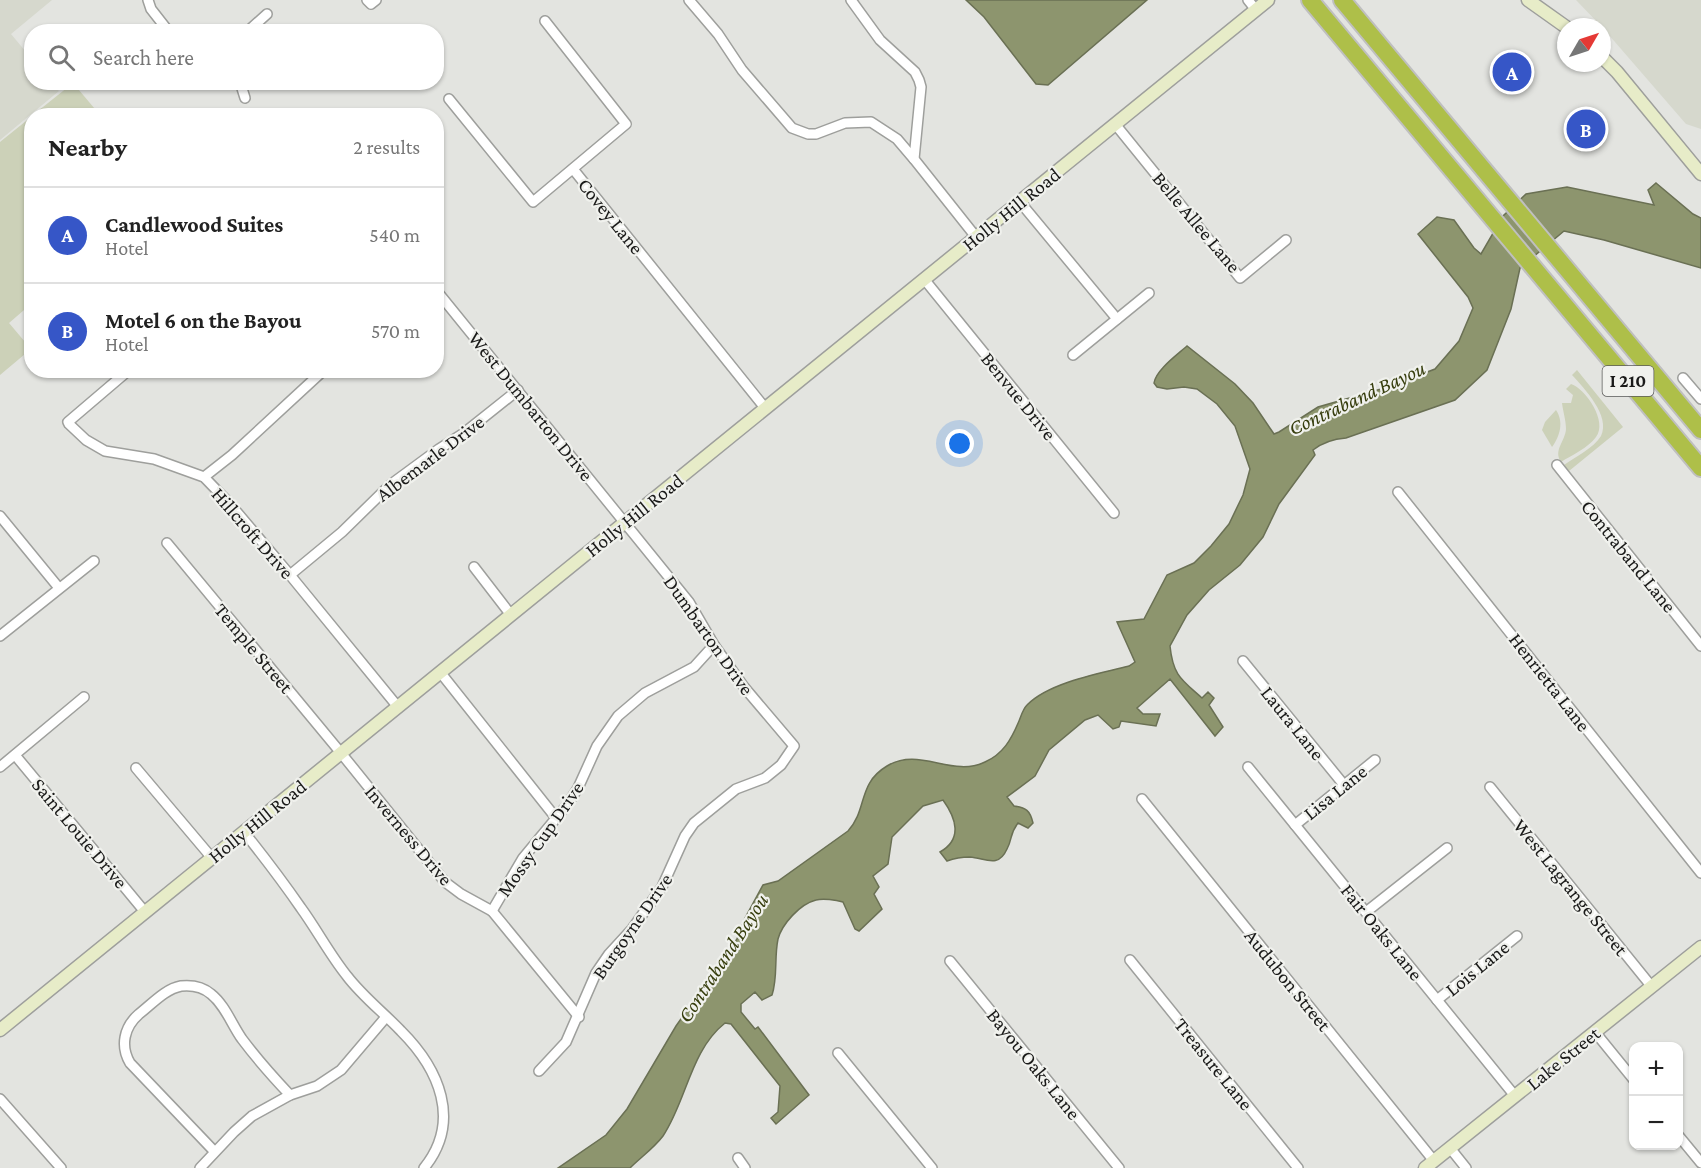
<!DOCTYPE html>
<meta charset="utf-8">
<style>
:root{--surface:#fff;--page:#f6f6f6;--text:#222;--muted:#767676;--line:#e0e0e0;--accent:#3656c7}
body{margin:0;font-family:"Crimson Pro",serif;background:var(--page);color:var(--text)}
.controls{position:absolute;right:18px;bottom:18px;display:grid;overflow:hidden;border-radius:12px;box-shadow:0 2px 4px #0004}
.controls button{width:54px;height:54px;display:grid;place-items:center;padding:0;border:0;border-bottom:2px solid var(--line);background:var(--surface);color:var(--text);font:30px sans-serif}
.compass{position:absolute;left:1557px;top:18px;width:54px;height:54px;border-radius:50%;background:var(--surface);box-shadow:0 2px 4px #0004;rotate:51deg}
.you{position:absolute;left:960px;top:444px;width:21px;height:21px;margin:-15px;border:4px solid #fff;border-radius:50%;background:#1a73e8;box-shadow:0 0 0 9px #1a73e833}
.badge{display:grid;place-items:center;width:39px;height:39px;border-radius:50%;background:var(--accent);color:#fff;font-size:20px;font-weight:700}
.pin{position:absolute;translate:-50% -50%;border:3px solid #fff;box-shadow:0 2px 6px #0006}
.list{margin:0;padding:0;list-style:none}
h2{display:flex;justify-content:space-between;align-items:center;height:78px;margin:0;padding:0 24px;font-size:26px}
h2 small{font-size:20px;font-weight:400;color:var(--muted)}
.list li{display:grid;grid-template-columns:39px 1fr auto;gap:18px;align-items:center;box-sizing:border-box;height:96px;padding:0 24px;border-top:2px solid var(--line)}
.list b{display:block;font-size:22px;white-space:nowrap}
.list p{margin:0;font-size:20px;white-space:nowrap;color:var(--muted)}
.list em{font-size:20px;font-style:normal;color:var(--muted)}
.icon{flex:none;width:33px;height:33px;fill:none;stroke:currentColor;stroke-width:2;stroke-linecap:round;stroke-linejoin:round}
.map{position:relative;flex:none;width:1701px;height:1168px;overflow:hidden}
.search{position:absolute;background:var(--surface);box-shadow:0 2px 4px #0004;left:24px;top:24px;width:420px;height:66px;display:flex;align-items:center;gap:15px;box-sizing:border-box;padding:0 21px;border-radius:24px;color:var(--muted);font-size:22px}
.panel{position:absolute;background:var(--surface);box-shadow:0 2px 4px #0004;left:24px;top:108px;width:420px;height:270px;border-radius:24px}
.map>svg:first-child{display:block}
.built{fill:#d6d8cd}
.green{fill:#ccd1b8}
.water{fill:#8d956e;stroke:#6a7054;stroke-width:1.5}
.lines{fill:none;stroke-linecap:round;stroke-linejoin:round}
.street-casing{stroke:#9e9f9c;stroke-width:12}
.secondary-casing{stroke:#9e9f9c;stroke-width:15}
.highway-casing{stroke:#bfbfbf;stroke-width:20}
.street{stroke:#fff;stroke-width:9}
.secondary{stroke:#e7ecc8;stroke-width:12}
.highway{stroke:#aebf49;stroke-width:16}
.labels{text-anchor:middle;stroke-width:4.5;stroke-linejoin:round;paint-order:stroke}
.shield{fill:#f0f1ed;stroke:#5a5a59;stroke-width:1.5}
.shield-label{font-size:18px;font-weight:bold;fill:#1a1a19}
.street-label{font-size:20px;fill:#1a1a19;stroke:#f0f1ed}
.water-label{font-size:21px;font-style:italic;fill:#373e0e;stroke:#f0f1ed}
</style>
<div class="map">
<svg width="1701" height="1168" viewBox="0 0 1701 1168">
<rect width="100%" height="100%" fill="#e3e4e0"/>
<g class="built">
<path d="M0,0H52L11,34L31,58L32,82L51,83L59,91L0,140Z"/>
<path d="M1576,0H1701V129L1686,124L1602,27Z"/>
</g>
<g class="green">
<path d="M73,83L100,115H33Z"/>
<path d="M31,117V304L9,323L31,349L0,375V142Z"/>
<path d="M1577,370L1623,427L1569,471L1564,465C1575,457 1594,448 1601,436C1611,416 1584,388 1572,375Z"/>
<path d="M1571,384C1586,389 1608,422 1596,437C1588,448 1572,455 1561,462C1553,450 1565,442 1566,429C1566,420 1563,412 1562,403H1571L1573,395L1566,389Z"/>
<path d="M1556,410C1564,422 1560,436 1552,447L1542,430L1545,422Z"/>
</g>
<g class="water">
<path d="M966,0H1147L1048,85L1036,84L984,17Z"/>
<path d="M1656,183L1693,214L1701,218V268L1604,240L1564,231L1520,268L1511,309L1487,370L1455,400L1346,438C1333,439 1323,442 1313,450L1315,455L1279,504L1263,537L1240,565L1209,590L1187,615L1170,646C1173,676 1182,680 1202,698L1208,692L1214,698L1209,705L1223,727L1215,736L1170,679L1137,708L1143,714H1160L1156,726L1121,721L1119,727L1113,729L1098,715L1085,720L1049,750L1035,776L1007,797L1014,806C1026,808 1030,810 1033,823L1028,828L1018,823C1009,835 1013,838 1007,849C998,869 985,858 970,857C962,857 955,858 947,861L940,852C963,839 956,818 943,800L923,806L892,837L888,864L873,876L879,887L874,894L882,909L859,931L855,929L843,902C836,900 823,898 816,900C800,904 782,924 778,939C774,958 778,977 772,995L762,1000L755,992L741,1004V1012L755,1029L758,1027L809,1095L776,1124L771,1118L778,1112L780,1086L731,1024L725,1023C690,1051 687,1100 663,1136C654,1148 640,1158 630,1168H558L606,1135L627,1109L676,1026L737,939L745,918L763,885L778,881L848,831C868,809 857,784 887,766C919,746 952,778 985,762C1003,754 1011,740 1019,721C1021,716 1023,709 1027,705C1048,683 1100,673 1129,666L1135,662L1117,622L1144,619L1167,575L1194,563L1211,546L1229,524L1243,495L1250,469L1235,426L1217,404L1197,389L1184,387L1167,389L1157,387L1154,383C1156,370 1177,355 1187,346L1235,384L1253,403L1274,434L1279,432L1318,407L1388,387L1435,369L1459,341L1473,308L1468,297L1418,234L1437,217L1454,220L1474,248L1481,254L1503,216L1526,194L1567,187L1654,205L1648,190Z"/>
</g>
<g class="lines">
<g class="street-casing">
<g id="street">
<path d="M148,0L151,9L169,32"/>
<path d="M367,0L371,4L376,0"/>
<path d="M689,0L718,34L742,70L792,128L808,134H816L845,123L871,122L897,139L914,159"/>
<path d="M851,0L880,40L915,72L919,80L921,87L914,159L976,237"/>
<path d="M1248,0L1256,10"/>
<path d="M247,32L267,14"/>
<path d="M240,82L245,98"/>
<path d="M449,99L533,202L626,124L545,21"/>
<path d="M1115,124L1240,278L1286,240"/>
<path d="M573,169L765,408"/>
<path d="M1020,202L1117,319"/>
<path d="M924,279L1114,513"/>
<path d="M436,290L689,602L714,645L744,687L794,746L781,765L765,778L736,789L694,823L685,836L662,887L632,929L609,954L596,973L566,1042L539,1071"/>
<path d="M1073,355L1149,293"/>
<path d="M129,370L68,422L69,424L86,440L105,451L154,459L204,477L230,504L290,575L398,707"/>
<path d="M1683,378L1701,399"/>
<path d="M1557,465L1701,646"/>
<path d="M204,477L232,455L324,370"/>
<path d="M1398,492L1701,873"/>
<path d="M0,516L59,588"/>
<path d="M167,543L341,753L445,882L461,894L492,911L579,1017"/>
<path d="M474,567L511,615"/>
<path d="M290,575L342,532L390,485L439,449L464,433L518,390"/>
<path d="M0,636L94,561"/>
<path d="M1243,661L1344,785"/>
<path d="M440,672L556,818"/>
<path d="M15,755L145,912"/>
<path d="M0,767L84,697"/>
<path d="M1248,767L1515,1096"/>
<path d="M136,768L212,858"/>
<path d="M1490,787L1652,987"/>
<path d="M1142,799L1434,1161"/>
<path d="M1295,825L1375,760"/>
<path d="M244,832C264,857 283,882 301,908C317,930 330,955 347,976C363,997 383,1012 401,1031C439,1069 462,1121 424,1168"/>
<path d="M492,911L523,858L567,805L578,788L597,746L618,716L645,693L694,667L714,645"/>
<path d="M1366,912L1447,848"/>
<path d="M1130,960L1298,1168"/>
<path d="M950,961L1119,1168"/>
<path d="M1437,1000L1517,936"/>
<path d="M1595,1032L1634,1080"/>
<path d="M838,1053L932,1168"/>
<path d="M0,1099L61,1168"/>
<path d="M1678,1135L1701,1163"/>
<path d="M1450,1148L1466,1168"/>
<path d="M214,1151L130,1063C120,1046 124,1027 139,1014C152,1004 165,989 181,986C191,985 203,987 211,994C225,1005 232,1025 242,1039C257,1059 273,1077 290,1095"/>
<path d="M738,1158L745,1168"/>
<path d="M200,1168L234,1132L252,1116L290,1095L317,1086L341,1070L386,1017"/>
</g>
</g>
<g class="secondary-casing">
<g id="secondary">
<path d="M1528,0L1566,27"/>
<path d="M1602,57L1617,72L1701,174"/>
<path d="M0,1030L1268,0"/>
<path d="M1425,1168L1701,947"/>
</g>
</g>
<g class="highway-casing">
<g id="highway">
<path d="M1310,0L1701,468"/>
<path d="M1342,0L1701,430"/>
</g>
</g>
<use href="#street" class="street"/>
<use href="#secondary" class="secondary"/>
<use href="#highway" class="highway"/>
</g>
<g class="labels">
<rect class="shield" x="1602.5" y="366" width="51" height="30" rx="4.5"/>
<g class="shield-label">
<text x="1628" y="387">I 210</text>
</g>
<g class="street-label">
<text transform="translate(1011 209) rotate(-39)" y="7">Holly Hill Road</text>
<text transform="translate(611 216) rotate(51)" y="7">Covey Lane</text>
<text transform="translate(1197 222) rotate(50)" y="7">Belle Allee Lane</text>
<text transform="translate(1019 396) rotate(51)" y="7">Benvue Drive</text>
<text transform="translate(531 406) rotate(51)" y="7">West Dumbarton Drive</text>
<text transform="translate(430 458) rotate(-37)" y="7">Albemarle Drive</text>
<text transform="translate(634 515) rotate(-39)" y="7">Holly Hill Road</text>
<text transform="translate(253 533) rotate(49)" y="7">Hillcroft Drive</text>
<text transform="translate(1629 556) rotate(51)" y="7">Contraband Lane</text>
<text transform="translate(709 635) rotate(55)" y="7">Dumbarton Drive</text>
<text transform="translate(254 648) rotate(50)" y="7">Temple Street</text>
<text transform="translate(1550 682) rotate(52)" y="7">Henrietta Lane</text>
<text transform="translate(1293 723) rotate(51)" y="7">Laura Lane</text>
<text transform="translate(1335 792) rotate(-39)" y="7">Lisa Lane</text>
<text transform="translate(257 821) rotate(-39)" y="7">Holly Hill Road</text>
<text transform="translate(80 833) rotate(50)" y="7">Saint Louie Drive</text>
<text transform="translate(409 835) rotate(50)" y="7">Inverness Drive</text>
<text transform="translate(540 839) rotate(-55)" y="7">Mossy Cup Drive</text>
<text transform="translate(1571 887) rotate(51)" y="7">West Lagrange Street</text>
<text transform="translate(632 926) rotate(-55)" y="7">Burgoyne Drive</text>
<text transform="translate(1382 932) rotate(51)" y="7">Fair Oaks Lane</text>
<text transform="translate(1477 968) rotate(-39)" y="7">Lois Lane</text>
<text transform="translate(1288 980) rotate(51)" y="7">Audubon Street</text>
<text transform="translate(1563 1058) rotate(-39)" y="7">Lake Street</text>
<text transform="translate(1034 1064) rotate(51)" y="7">Bayou Oaks Lane</text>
<text transform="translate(1214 1064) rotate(51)" y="7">Treasure Lane</text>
</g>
<g class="water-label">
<text transform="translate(1357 398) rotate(-25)" y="7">Contraband Bayou</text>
<text transform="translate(723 958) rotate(-57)" y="7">Contraband Bayou</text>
</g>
</g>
</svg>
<div class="controls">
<button>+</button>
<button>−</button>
</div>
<svg class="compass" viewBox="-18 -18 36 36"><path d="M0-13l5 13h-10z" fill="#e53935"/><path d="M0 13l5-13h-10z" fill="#767676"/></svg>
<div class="you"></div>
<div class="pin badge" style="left:1512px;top:72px">A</div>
<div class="pin badge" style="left:1586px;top:129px">B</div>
<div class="search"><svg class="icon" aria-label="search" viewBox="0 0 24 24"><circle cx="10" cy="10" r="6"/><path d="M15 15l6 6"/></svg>Search here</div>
<section class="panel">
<h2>Nearby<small>2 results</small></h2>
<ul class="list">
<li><span class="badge">A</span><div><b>Candlewood Suites</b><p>Hotel</p></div><em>540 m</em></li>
<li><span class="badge">B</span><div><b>Motel 6 on the Bayou</b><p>Hotel</p></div><em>570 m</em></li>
</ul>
</section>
</div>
